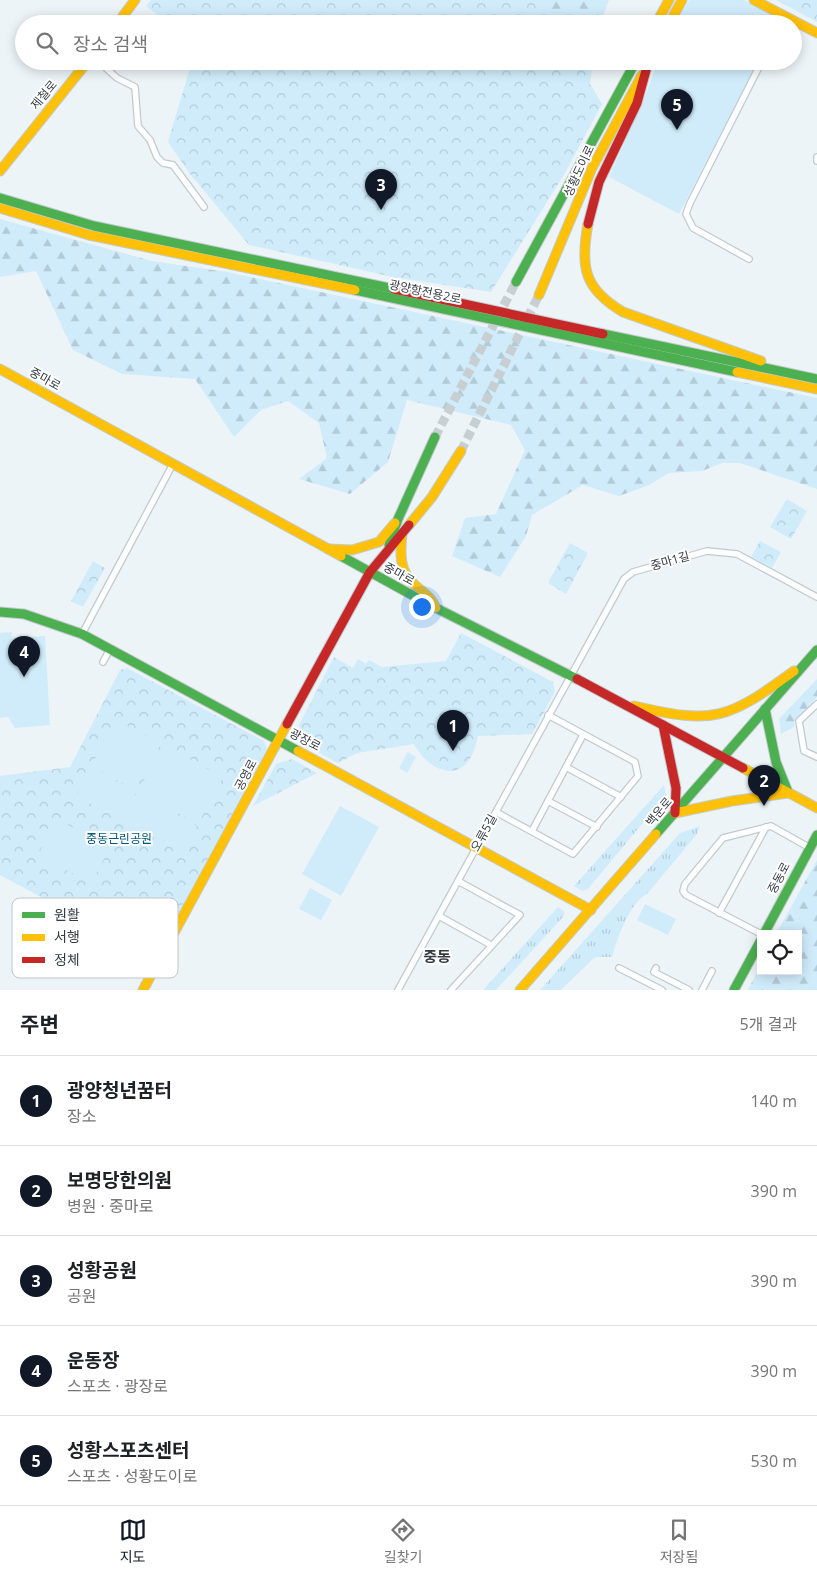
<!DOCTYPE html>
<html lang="ko">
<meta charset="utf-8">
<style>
:root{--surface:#fff;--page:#f2f2f2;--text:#202124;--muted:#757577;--line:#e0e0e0;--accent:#111827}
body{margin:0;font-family:"Open Sans","Noto Sans KR",sans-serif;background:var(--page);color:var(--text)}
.controls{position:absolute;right:15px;bottom:15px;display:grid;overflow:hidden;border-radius:0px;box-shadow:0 2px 12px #0003}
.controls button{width:45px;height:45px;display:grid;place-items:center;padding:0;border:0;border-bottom:1px solid var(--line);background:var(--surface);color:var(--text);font:25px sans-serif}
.you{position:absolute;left:421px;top:606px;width:18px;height:18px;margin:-12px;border:4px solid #fff;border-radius:50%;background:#1a73e8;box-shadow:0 0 0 8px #1a73e833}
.badge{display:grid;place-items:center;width:32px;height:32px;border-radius:50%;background:var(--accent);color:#fff;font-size:16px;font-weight:700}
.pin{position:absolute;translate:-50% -41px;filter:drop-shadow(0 1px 2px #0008)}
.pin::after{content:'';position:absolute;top:26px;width:18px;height:15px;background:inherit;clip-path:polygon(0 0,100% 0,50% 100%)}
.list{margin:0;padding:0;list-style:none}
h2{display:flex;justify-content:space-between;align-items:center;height:65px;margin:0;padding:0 20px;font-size:21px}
h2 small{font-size:16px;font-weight:400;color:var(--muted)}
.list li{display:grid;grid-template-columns:32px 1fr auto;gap:15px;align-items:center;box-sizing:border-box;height:90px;padding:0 20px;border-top:1px solid var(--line)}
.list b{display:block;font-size:19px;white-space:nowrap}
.list p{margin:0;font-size:16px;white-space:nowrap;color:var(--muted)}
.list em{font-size:16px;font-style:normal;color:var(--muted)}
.icon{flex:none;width:28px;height:28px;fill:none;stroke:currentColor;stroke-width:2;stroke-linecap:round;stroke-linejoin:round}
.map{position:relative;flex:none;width:817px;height:990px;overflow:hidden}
.search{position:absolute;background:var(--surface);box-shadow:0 2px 12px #0003;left:15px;right:15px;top:15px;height:55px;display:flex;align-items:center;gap:12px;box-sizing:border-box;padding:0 18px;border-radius:28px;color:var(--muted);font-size:19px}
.sheet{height:515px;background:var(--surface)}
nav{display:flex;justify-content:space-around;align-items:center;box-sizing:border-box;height:70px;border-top:1px solid var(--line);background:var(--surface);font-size:14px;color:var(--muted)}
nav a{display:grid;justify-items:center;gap:2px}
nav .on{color:var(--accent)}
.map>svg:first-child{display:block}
.grass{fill:url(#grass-tufts)}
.forest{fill:url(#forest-firs)}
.park{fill:url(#park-crowns)}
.garden{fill:#d0ecfb}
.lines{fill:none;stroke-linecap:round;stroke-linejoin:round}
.secondary-tunnel{stroke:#c7cfd3;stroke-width:9;stroke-dasharray:9 4.5;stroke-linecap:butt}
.street-casing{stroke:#c2cace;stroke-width:8}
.fast-casing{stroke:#c2cace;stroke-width:11}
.slow-casing{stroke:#c2cace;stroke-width:11}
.jam-casing{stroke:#c2cace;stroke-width:11}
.street{stroke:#fcfdfe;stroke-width:5.5}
.fast{stroke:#4caf50;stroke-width:9}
.slow{stroke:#ffc107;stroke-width:9}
.jam{stroke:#c62828;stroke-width:9}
.labels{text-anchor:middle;stroke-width:4;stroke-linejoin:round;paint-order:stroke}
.street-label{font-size:12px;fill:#333c41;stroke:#fff}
.park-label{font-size:12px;fill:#00587a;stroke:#fff}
.quarter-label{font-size:15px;font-weight:bold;fill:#333c41;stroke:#fff}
.key{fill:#fff;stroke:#c2c4c6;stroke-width:1}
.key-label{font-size:14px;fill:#333c41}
</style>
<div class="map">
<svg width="817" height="990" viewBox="0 0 817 990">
<defs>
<pattern id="grass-tufts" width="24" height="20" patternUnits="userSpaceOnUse" patternTransform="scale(1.25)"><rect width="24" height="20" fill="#d0ecfb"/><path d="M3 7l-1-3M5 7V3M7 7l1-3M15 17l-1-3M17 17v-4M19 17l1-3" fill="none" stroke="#b3cbd8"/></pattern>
<pattern id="forest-firs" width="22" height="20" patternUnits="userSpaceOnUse" patternTransform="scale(1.25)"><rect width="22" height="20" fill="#d0ecfb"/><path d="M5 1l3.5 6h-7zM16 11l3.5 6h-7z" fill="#b3cbd8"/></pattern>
<pattern id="park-crowns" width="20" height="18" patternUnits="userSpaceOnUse" patternTransform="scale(1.25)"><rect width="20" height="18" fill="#d0ecfb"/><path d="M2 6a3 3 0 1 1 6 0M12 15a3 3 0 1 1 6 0" fill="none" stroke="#b3cbd8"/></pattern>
</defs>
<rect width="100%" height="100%" fill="#ecf4f8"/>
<g class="grass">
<path d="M664,785L666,795L588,889L582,891L574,886Z"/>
<path d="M700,826L697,834L647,894C630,902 617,939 612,957H595L561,990H540L680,833Z"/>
<path d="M558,907L564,911V916L496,990H483Z"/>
</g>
<g class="forest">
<path d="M538,0H609L600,24C593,24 554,13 547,8C544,7 541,3 538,0Z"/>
<path d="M0,219L152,261L227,272L817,398V489L740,463H722L702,471L669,473L649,485L619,496L583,485L532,515L526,536L500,577L452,556L465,518L496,514L525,450L511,425L407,400L388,462L350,494L299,479L327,458L319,423L288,401L261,410L234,437L195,379L122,374L73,350L36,271L0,277Z"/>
<path d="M817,679V697L794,722V727L781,734L779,719Z"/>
<path d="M817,860V990H748L761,964V971H798V934H776Z"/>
</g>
<g class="park">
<path d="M151,0H538C554,15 573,12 589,24H169L146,6Z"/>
<path d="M776,0H817V22Z"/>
<path d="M192,61H593L590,84L602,104L565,173L491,292L393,277L249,245L190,174L168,142Z"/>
<path d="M787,499L807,511L791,539L770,527Z"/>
<path d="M760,541L781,552L772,568L751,557Z"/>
<path d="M570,543L588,553L566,594L548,583Z"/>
<path d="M93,561L105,568L83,607L71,601Z"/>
<path d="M461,633L553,682L555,692L532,734L478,736C476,743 475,749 472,755C456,786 425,766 414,744L357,753L338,763L305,745L299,725L334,657L353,668L358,659L366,664L369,660L382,667L446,661Z"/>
<path d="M127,668L264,741L267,749L154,958L0,875V776L70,767L120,670Z"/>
<path d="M292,759L317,773L253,806L276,764Z"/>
</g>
<g class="garden">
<path d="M689,0H744L781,19L778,24H675Z"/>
<path d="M658,61H759L679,214L609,177L643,102Z"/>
<path d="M12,632V638L45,636L50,725L15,728L8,717L0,718V633Z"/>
<path d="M116,720L161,743L144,774L139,772L131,788L91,766Z"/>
<path d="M163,745L223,777L198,824L138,792Z"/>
<path d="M408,752L416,757L407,773L399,768Z"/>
<path d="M91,768L136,792L121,820L76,796Z"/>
<path d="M137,793L197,826L182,852L122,821Z"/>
<path d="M340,806L379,827L341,896L302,874Z"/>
<path d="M57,819L110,848L91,883L38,855Z"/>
<path d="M310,888L332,900L321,920L299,909Z"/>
<path d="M645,904L676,919L668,935L637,920Z"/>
</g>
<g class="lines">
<g class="secondary-tunnel">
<path d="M435,437L516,282"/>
<path d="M461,451L539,295"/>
</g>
<g class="street-casing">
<g id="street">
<path d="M781,24L785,16"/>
<path d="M98,61L117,78L135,87L138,126L150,140L157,157L163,163L173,165L204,207"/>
<path d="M817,157V161"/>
<path d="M749,259L693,228L686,214L690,203L762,61"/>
<path d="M82,634L173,464"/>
<path d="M103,662L110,649"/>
<path d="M817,704L799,721L804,751L817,757"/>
<path d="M566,767L621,797"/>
<path d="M548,801L597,827"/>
<path d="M496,812L573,854L638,776L635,762L548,715"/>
<path d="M532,831L583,735"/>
<path d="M719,913L766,827"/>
<path d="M439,916L491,945"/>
<path d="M761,934L686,895L683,891L685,884L723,838L771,826L810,848"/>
<path d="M619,968L662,990"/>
<path d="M656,968L654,972L689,990"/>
<path d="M398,990L624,579L633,572L707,551L737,554L817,597"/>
<path d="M451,990L520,915L458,881"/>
<path d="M702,990L712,971"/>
</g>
</g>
<g class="fast-casing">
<g id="fast">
<path d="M0,198L94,226L394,289"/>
<path d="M516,282L636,61"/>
<path d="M355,290L737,372"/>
<path d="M603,334L817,379"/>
<path d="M389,545L398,519L435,437"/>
<path d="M341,556L430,605L577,679"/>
<path d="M0,612L24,614L82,634L298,751"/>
<path d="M765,709L776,762L788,792"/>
<path d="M656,834L817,650"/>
<path d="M764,934L817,835"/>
<path d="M734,990L761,940"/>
</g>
</g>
<g class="slow-casing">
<g id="slow">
<path d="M754,0L817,33"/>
<path d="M117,24L135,0"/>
<path d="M656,24L669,0"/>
<path d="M669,24L682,0"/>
<path d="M0,171L88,61"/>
<path d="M0,208L89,235L355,290"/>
<path d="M588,224C580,267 584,289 623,312L761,361"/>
<path d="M539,295L592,168L642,75"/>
<path d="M0,369L341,556"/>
<path d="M737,372L817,389"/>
<path d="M409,525L432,497L461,451"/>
<path d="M402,534C400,552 399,572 415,585C424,593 431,597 436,608"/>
<path d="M328,549L352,550L379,542L395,523"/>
<path d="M634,706C715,725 728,719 794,671"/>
<path d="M298,751L591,910"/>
<path d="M743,768L817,808"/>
<path d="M675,813L732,801L788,793"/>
<path d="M143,990L287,724"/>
<path d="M520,990L656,834"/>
</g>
</g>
<g class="jam-casing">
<g id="jam">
<path d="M588,224L599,182L637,103L648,63"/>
<path d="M394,289L603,334"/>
<path d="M577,679L743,768"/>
<path d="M287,724L370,572L409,525"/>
<path d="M663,725L676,788L675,813"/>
</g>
</g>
<use href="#street" class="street"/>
<use href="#fast" class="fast"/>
<use href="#slow" class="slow"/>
<use href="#jam" class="jam"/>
</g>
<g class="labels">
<g class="street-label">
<text transform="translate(44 95) rotate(-50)" y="4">제철로</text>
<text transform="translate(579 171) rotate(-65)" y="4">성황도이로</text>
<text transform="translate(425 292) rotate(12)" y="4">광양항전용2로</text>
<text transform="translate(45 379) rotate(29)" y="4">중마로</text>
<text transform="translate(670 561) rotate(-16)" y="4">중마1길</text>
<text transform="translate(399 574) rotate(29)" y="4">중마로</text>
<text transform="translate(305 740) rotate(28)" y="4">광장로</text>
<text transform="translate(246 775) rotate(-62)" y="4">공영로</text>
<text transform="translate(659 812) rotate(-50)" y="4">백운로</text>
<text transform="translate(484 833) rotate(-61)" y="4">오류5길</text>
<text transform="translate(779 878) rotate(-62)" y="4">중동로</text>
</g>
<g class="park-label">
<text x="119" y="843">중동근린공원</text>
</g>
<g class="quarter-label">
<text x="437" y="962">중동</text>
</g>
</g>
<rect x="12" y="898" width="166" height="80" rx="8" class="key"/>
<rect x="22" y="912" width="23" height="6" fill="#4caf50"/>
<rect x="22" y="934" width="23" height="7" fill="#ffc107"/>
<rect x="22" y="957" width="23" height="6" fill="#c62828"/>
<g class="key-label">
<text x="54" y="920">원활</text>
<text x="54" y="942">서행</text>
<text x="54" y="965">정체</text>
</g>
</svg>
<div class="controls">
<button><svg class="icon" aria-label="locate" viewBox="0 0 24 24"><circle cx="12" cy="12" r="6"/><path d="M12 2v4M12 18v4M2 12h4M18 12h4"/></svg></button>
</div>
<div class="you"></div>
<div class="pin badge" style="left:453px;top:751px">1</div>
<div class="pin badge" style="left:764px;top:806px">2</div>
<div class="pin badge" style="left:381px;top:210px">3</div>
<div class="pin badge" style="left:24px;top:677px">4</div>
<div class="pin badge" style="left:677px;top:130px">5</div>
<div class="search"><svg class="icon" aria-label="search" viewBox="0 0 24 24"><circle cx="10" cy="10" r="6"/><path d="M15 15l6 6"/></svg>장소 검색</div>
</div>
<section class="sheet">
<h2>주변<small>5개 결과</small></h2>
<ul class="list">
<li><span class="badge">1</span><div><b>광양청년꿈터</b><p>장소</p></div><em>140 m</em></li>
<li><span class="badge">2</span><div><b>보명당한의원</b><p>병원 · 중마로</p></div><em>390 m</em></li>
<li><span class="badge">3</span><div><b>성황공원</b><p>공원</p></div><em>390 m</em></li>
<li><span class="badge">4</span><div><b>운동장</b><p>스포츠 · 광장로</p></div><em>390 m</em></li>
<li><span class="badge">5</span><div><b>성황스포츠센터</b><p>스포츠 · 성황도이로</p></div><em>530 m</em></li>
</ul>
</section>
<nav>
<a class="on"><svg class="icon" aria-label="map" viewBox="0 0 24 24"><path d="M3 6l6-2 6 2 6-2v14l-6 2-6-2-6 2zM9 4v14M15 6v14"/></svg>지도</a>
<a><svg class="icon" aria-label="directions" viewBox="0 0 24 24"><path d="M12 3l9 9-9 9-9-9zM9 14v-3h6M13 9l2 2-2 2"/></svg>길찾기</a>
<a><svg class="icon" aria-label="saved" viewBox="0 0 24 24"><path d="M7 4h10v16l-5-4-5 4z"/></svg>저장됨</a>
</nav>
